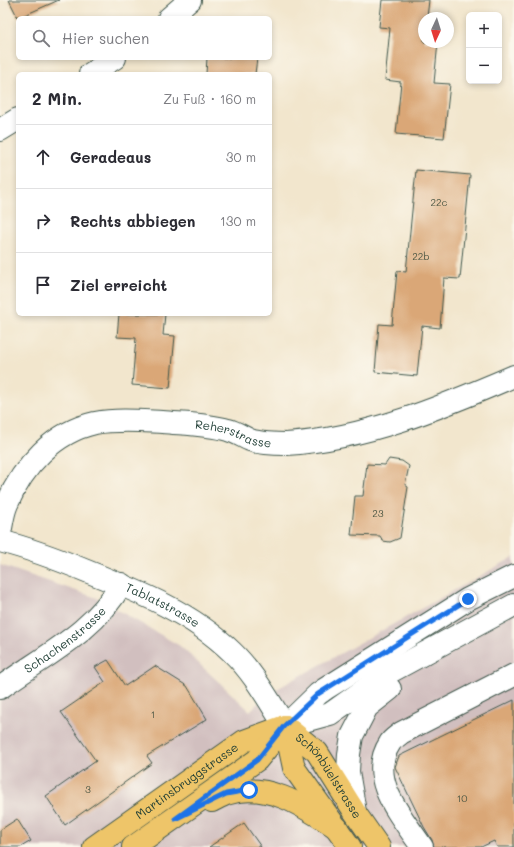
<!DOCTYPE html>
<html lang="de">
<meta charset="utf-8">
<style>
:root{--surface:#fff;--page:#f2f2f3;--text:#2b2b33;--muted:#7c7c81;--line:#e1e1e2}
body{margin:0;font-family:Mali,sans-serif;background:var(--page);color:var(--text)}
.controls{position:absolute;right:12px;top:12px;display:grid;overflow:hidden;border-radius:6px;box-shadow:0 2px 6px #0003}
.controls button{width:36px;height:36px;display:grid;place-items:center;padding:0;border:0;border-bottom:1px solid var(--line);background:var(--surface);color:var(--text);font:20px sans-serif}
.compass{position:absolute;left:418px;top:12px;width:36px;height:36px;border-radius:50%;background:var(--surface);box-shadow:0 2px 6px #0003;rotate:184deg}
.stop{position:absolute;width:12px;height:12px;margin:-9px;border:3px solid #1a73e8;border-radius:50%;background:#fff}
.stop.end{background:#1a73e8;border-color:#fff;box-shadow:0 1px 4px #0008}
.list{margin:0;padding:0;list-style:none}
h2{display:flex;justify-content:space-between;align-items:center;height:52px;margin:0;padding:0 16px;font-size:17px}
h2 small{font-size:13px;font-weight:400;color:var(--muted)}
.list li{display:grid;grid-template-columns:26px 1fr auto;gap:12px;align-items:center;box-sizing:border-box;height:64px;padding:0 16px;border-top:1px solid var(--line)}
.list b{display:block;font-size:15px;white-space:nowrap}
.list em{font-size:13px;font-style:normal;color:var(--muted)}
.icon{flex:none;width:22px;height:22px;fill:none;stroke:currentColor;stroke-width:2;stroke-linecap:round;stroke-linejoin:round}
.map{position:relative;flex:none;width:514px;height:847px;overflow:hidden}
.search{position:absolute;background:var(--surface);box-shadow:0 2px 6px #0003;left:16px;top:16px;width:256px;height:44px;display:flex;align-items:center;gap:10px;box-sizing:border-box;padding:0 14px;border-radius:6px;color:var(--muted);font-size:15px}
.panel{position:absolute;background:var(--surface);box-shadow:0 2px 6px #0003;left:16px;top:72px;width:256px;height:244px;border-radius:6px}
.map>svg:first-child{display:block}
.industrial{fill:#d1bfbf}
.building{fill:#daa777}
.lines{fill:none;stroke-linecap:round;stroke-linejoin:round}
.minor-casing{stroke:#3f564b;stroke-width:24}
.major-casing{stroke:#3f564b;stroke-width:24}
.minor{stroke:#fff;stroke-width:22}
.major{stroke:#eec569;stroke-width:22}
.route{stroke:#1a73e8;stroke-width:5}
.labels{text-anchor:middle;stroke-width:3;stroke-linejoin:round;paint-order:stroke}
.number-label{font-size:10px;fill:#4e5845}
.street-label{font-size:12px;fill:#1f3d34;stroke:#fbf7ec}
</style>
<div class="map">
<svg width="514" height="847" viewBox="0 0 514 847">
<rect width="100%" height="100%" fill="#fbf7ec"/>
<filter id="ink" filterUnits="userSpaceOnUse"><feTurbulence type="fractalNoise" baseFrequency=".025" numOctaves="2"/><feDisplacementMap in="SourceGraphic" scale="8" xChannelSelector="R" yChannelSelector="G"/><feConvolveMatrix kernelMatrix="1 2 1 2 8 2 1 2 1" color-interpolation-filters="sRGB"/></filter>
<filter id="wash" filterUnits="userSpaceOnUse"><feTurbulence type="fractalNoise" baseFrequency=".012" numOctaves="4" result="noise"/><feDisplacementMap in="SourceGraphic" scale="16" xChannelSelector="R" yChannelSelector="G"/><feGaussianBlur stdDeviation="0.9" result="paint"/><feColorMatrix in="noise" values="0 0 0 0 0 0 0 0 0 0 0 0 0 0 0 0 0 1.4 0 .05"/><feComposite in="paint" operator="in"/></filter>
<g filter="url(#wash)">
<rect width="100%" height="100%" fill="#f2e6cd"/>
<path class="industrial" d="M514,557V847H0V565L97,598L180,646L250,711L266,695Z"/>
<g id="blocks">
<g class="building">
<path d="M9,0H59L18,18Z"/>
<path d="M382,0H429L427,18H424V42H438L434,83L450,84L444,138L396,134L401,82L385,80L390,28L379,27Z"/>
<path d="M207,58H257L255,74H206Z"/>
<path d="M416,170L470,175L460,279L444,278L440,328L422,326L417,376L375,372L379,324L392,325L397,271L406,272Z"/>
<path d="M119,314H165L163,335L175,336L170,388L132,385L136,338L117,337Z"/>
<path d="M389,459L402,461L409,466L405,485L408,487L400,538L390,542L383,541L380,536L351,535L355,496H363L367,464L385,465Z"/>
<path d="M108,660L125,686L155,666L187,686L207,719L147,756L152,763L65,825L46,796L96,761L61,712L105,682L95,667Z"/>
<path d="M514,700V847H497L494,841L481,847H434L432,840L424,827L395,767L399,756Z"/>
<path d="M17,819L31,841L21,847H0V830Z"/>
<path d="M244,823L261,847H209Z"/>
</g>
</g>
</g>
<g filter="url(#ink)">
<use href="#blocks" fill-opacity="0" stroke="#3f564b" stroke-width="1"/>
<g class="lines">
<g class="minor-casing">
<g id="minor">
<path d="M169,18L190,0"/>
<path d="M90,74L115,58"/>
<path d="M0,130L18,119"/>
<path id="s1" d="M0,533C2,524 3,513 7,504C23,466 54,432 95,423C117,419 140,421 162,422C184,424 207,424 228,430C236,432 243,437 250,440C258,443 277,444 286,444C365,439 442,407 514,376"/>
<path id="s2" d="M0,541C31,549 60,560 89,572C140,592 192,613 232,652C254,673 269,701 285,726"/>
<path id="s3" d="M0,688C42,657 95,632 121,584"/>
<path d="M285,726L318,694L325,689L468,599L514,576"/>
<path d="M286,726L330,714L388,673L514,605"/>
<path d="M355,812L348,772L349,754L352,736L367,707L390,689"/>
<path d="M422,847C403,818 366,779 390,743C392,739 398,736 401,733L514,675"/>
</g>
</g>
<g class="major-casing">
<g id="major">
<path id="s4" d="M285,726L317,752L356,814L379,847"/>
<path d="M285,726L294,768L350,847"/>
<path d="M212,801C216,799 221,796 226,794C267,780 305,807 337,828"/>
<path id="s5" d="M94,847L244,741L285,726"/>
<path d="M133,847L257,760L285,726"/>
</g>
</g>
<use href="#minor" class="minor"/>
<use href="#major" class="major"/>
</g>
</g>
<g class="lines" filter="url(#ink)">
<path class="route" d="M249,790L226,794L175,819L257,760L284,726L318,694L468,599"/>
</g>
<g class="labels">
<g class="number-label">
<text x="439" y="206">22c</text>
<text x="421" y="260">22b</text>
<text x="378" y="517">23</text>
<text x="153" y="718">1</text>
<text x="88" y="793">3</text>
<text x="462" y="802">10</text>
</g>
<g class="street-label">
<text dy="4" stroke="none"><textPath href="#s1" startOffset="294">Reherstrasse</textPath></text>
<text dy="4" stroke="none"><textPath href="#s2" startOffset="175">Tablatstrasse</textPath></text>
<text dy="4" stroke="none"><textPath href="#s3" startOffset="81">Schachenstrasse</textPath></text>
<text dy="4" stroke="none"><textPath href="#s4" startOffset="67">Schönbüelstrasse</textPath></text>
<text dy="4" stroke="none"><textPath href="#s5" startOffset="114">Martinsbruggstrasse</textPath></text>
</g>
</g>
</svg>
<div class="controls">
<button>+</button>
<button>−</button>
</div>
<svg class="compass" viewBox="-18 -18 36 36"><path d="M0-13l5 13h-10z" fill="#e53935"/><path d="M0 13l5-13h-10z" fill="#7c7c81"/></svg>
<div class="stop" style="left:249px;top:790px"></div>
<div class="stop end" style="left:468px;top:599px"></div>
<div class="search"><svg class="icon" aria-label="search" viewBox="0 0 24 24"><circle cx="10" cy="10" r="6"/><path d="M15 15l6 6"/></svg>Hier suchen</div>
<section class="panel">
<h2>2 Min.<small>Zu Fuß · 160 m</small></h2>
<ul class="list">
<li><svg class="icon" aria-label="ahead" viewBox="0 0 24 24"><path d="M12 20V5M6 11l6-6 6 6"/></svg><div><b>Geradeaus</b></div><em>30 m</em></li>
<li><svg class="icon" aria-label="right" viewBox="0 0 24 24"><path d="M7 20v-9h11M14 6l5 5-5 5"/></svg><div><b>Rechts abbiegen</b></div><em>130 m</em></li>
<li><svg class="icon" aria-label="arrive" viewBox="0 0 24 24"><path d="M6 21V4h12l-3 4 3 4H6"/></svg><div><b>Ziel erreicht</b></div></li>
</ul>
</section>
</div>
